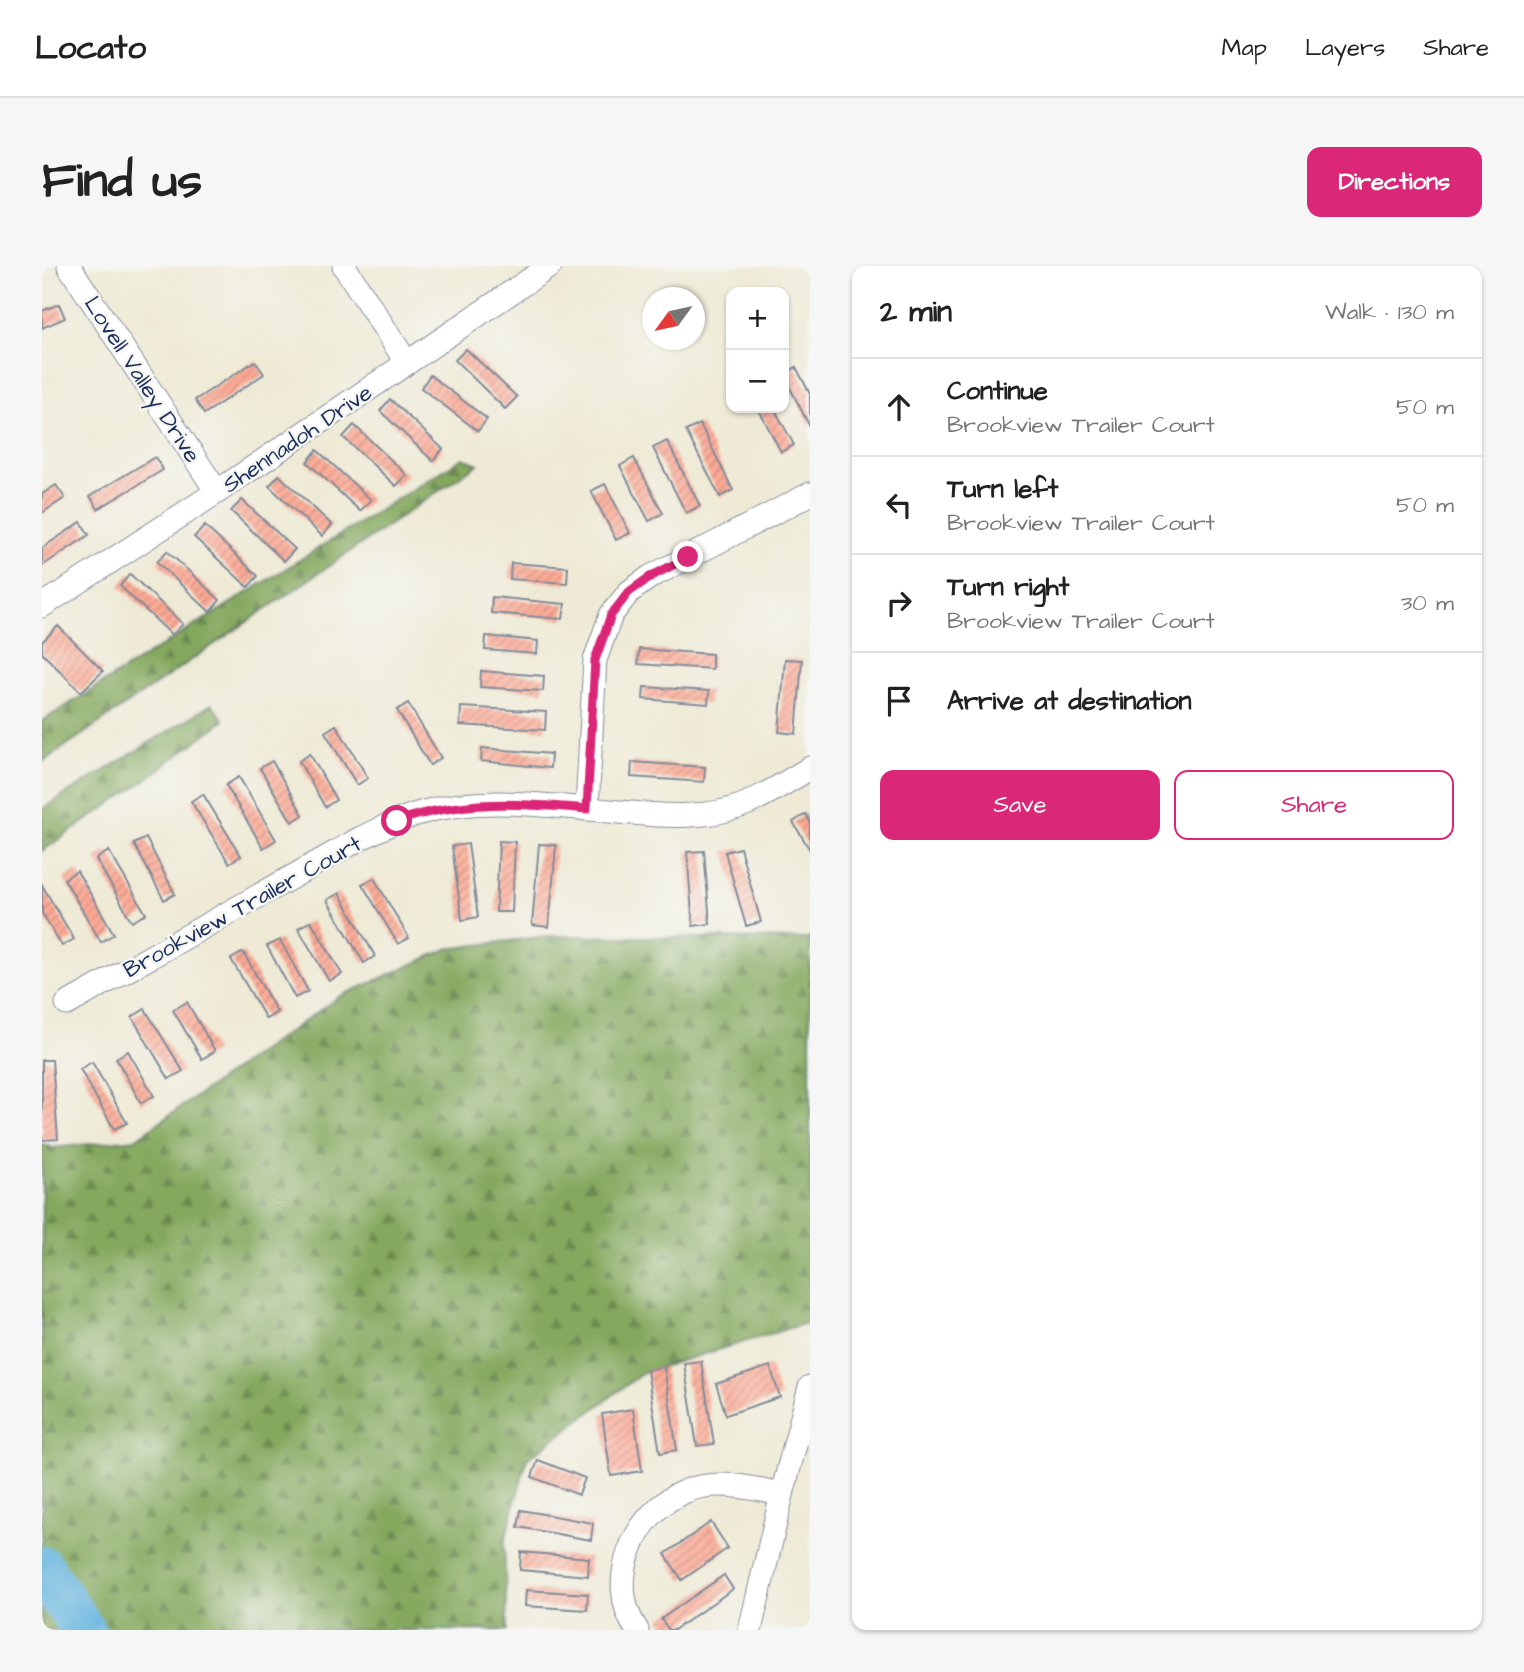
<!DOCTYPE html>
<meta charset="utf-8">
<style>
:root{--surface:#fff;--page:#f6f6f6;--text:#222;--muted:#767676;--line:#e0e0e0;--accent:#db2777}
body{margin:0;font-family:"Architects Daughter",sans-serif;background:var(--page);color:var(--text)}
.controls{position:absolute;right:21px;top:21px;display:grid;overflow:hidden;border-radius:14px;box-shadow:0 2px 5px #0004}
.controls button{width:63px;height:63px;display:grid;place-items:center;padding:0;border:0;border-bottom:2px solid var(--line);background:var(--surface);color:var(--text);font:35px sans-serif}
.compass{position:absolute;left:600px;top:21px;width:63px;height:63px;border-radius:50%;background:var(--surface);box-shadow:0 2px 5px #0004;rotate:237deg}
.stop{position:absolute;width:21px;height:21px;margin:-16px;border:5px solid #db2777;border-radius:50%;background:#fff}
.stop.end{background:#db2777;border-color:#fff;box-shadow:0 2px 7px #0008}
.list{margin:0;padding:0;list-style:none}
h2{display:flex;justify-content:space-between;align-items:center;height:91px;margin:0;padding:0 28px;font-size:30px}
h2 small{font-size:23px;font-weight:400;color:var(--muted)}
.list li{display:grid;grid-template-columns:46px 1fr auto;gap:21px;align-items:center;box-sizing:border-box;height:98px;padding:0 28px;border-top:2px solid var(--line)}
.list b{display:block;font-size:26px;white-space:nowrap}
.list p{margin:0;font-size:23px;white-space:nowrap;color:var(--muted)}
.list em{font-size:23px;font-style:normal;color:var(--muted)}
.actions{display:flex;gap:14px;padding:21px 28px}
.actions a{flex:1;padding:16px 0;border:2px solid var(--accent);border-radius:14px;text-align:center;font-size:24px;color:var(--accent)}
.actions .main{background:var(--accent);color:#fff}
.icon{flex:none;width:38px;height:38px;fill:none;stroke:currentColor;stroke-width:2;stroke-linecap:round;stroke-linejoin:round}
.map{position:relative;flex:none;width:768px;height:1364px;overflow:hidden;border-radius:14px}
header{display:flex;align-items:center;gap:42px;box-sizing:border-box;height:98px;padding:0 35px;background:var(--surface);border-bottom:2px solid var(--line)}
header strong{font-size:33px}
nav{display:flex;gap:38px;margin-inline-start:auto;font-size:24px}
.intro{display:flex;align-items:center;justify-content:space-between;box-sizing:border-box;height:168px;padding:0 42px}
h1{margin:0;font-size:49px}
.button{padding:18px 32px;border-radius:14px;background:var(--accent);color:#fff;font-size:24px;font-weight:700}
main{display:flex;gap:42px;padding:0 42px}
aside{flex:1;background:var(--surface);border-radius:14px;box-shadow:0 2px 5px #0004}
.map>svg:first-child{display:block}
.forest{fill:url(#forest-firs);stroke:#506c5e;stroke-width:2}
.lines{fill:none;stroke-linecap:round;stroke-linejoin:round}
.river{stroke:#63b4de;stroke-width:44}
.building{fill:url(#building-hatch)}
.minor-casing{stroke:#848c9a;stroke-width:25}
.minor{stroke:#fff;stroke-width:23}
.route{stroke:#db2777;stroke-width:9}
.labels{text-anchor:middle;stroke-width:5;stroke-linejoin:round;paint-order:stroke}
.street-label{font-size:23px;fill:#1b2f5e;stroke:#f6f6f2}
</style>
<header>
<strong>Locato</strong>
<nav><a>Map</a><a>Layers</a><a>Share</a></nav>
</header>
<div class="intro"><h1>Find us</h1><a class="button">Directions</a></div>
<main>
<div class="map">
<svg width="768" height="1364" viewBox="0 0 768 1364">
<defs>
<pattern id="forest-firs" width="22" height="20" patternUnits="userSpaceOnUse" patternTransform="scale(1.75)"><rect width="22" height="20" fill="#84a85d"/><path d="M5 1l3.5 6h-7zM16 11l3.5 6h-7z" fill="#6b8950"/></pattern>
<pattern id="building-hatch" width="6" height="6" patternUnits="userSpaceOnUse" patternTransform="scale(1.75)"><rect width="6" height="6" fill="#fdaa95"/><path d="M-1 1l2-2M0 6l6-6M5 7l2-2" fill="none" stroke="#cc8b7d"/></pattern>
</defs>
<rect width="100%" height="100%" fill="#f6f6f2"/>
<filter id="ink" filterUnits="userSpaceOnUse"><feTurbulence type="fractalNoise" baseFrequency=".0143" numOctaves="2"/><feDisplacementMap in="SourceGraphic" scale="14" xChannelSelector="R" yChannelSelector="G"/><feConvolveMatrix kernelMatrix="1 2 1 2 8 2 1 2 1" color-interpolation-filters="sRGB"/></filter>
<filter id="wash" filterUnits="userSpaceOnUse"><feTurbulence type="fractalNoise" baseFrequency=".00686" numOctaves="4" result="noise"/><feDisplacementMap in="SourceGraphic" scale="28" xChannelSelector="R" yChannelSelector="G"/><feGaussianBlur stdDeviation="1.57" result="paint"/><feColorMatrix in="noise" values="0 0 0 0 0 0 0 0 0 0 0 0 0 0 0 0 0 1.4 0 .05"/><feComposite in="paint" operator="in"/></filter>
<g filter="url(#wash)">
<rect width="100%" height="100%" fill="#eeead5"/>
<g class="forest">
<path d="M421,192L436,198L0,496V455Z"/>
<path d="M170,438L182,454L102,515L0,585V543Z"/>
<path d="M505,670L766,673L768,670V1056L602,1106L485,1193L462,1278L465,1364H0V878L11,882L93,873L297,731L405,683Z"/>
</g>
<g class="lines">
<path class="river" d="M0,1302L41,1364"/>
</g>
<g id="blocks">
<g class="building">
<path d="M17,38L23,52L0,62V45Z"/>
<path d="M424,83L475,131L463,143L413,94Z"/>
<path d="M213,95L222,108L162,148L153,134Z"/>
<path d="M754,101L768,128V161L742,110Z"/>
<path d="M388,109L445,153L436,165L379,122Z"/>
<path d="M348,133L401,183L391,195L338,145Z"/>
<path d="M716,142H732L752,179L739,186Z"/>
<path d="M658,158L691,224L678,231L644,165Z"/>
<path d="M312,159L365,209L354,220L301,171Z"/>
<path d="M625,175L658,240L644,247L611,182Z"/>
<path d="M275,184L329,234L318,245L265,196Z"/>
<path d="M113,191L121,204L56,243L48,230Z"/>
<path d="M592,192L621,247L607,255L578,200Z"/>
<path d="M237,209L290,259L280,270L227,220Z"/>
<path d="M563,218L588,267L574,274L549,225Z"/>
<path d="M14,219L23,232L0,247V228Z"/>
<path d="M200,234L253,283L242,295L189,245Z"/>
<path d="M39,256L47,269L0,300V282Z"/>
<path d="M163,260L216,310L206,321L152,271Z"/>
<path d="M125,285L178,334L168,346L115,296Z"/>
<path d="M469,297L526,301L525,317L468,313Z"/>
<path d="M88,308L141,358L130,369L78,320Z"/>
<path d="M450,331L523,338L521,353L449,347Z"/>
<path d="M16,360L61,405L39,426L0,387V376Z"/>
<path d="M444,370L496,375L495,388L443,384Z"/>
<path d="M597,383L670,388V403L596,398Z"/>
<path d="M743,393L760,394L754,468L737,466Z"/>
<path d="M439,405L502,410L501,425L438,421Z"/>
<path d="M602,421L667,425L666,438L601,433Z"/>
<path d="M366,437L399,492L388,499L355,444Z"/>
<path d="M419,441L504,446L503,464L418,459Z"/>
<path d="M294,459L326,512L315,519L283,466Z"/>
<path d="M440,482L509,488L508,502L439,495Z"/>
<path d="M268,488L294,534L283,541L257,495Z"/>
<path d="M230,495L261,549L250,556L218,502Z"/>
<path d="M590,496L663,501L662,516L589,511Z"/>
<path d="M197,511L234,574L221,582L184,519Z"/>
<path d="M161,528L199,590L187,597L149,535Z"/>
<path d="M764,548L768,556V584L751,556Z"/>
<path d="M104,572L133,628L122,634L92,578Z"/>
<path d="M457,575L473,576L470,646H454Z"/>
<path d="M426,578L436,651L420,654L410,580Z"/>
<path d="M497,578L514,579L507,661L490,659Z"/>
<path d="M698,582L719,656L704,660L683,586Z"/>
<path d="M67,585L104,648L90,656L54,593Z"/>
<path d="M662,585L668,658L651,660L645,586Z"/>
<path d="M35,605L72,668L59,676L22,613Z"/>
<path d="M332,612L367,672L356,678L320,618Z"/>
<path d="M0,619L32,673L20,680L0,647Z"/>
<path d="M297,627L333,690L322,697L285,634Z"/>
<path d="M269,655L300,708L287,715L256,662Z"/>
<path d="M238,674L266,725L253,732L225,680Z"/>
<path d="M201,686L235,746L224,753L189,693Z"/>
<path d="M145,736L173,785L160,793L131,744Z"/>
<path d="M103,743L141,805L127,813L90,751Z"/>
<path d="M86,785L112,830L99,837L74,792Z"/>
<path d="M0,794H10L16,873L0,874Z"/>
<path d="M50,796L85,857L72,863L38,803Z"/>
<path d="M659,1095L672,1178L655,1180L642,1097Z"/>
<path d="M728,1100L738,1131L684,1149L674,1118Z"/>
<path d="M622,1101L635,1184L618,1187L605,1104Z"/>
<path d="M591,1143L600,1205L569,1210L560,1148Z"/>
<path d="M496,1194L543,1212L537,1229L490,1211Z"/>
<path d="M479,1244L551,1257L549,1274L476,1261Z"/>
<path d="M669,1256L686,1282L640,1314L623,1288Z"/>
<path d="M479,1286L547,1292L546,1310L478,1304Z"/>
<path d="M682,1309L691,1323L632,1364H627L619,1353Z"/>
<path d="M484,1324L546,1328L545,1344L483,1340Z"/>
</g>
</g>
</g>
<g filter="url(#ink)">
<use href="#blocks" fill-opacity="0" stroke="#848c9a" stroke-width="2"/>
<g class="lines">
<g class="minor-casing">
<g id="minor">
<path d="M27,0L175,226"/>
<path d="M302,0L365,97"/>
<path d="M0,340L175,226L508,0"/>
<path d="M545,543C595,547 660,558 706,537C728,527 748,514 768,502"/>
<path d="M25,738L319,572C338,563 357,553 378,547C433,531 490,538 545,543L553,394L569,349L587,326L608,311L768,228"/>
<path d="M595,1364C562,1317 592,1245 644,1225C675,1213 708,1222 740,1228"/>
<path d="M708,1364L740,1228L768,1121"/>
</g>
</g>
<use href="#minor" class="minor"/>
</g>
</g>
<g class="lines" filter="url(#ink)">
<path class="route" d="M355,555C421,533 477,537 545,543L553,394L569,349L587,326L608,311L646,291"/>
</g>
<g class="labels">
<g class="street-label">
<text transform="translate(101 113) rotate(57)" y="8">Lovell Valley Drive</text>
<text transform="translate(255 172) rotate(-34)" y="8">Shennadoh Drive</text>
<text transform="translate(200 640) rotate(-29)" y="8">Brookview Trailer Court</text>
</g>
</g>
</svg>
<div class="controls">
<button>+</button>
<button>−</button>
</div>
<svg class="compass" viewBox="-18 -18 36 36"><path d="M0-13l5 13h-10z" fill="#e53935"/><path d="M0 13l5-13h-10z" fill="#767676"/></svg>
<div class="stop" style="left:355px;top:555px"></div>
<div class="stop end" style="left:646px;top:291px"></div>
</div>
<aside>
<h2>2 min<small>Walk · 130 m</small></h2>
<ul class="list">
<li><svg class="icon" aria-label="ahead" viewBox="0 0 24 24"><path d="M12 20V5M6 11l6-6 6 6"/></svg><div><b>Continue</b><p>Brookview Trailer Court</p></div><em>50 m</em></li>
<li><svg class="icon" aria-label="left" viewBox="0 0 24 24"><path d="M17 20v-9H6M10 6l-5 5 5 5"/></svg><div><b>Turn left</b><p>Brookview Trailer Court</p></div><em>50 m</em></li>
<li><svg class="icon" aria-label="right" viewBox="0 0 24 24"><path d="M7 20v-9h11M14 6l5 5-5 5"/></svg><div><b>Turn right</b><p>Brookview Trailer Court</p></div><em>30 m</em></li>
<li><svg class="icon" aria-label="arrive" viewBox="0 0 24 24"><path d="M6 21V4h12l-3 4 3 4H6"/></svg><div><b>Arrive at destination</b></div></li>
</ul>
<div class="actions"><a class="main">Save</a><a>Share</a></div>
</aside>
</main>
